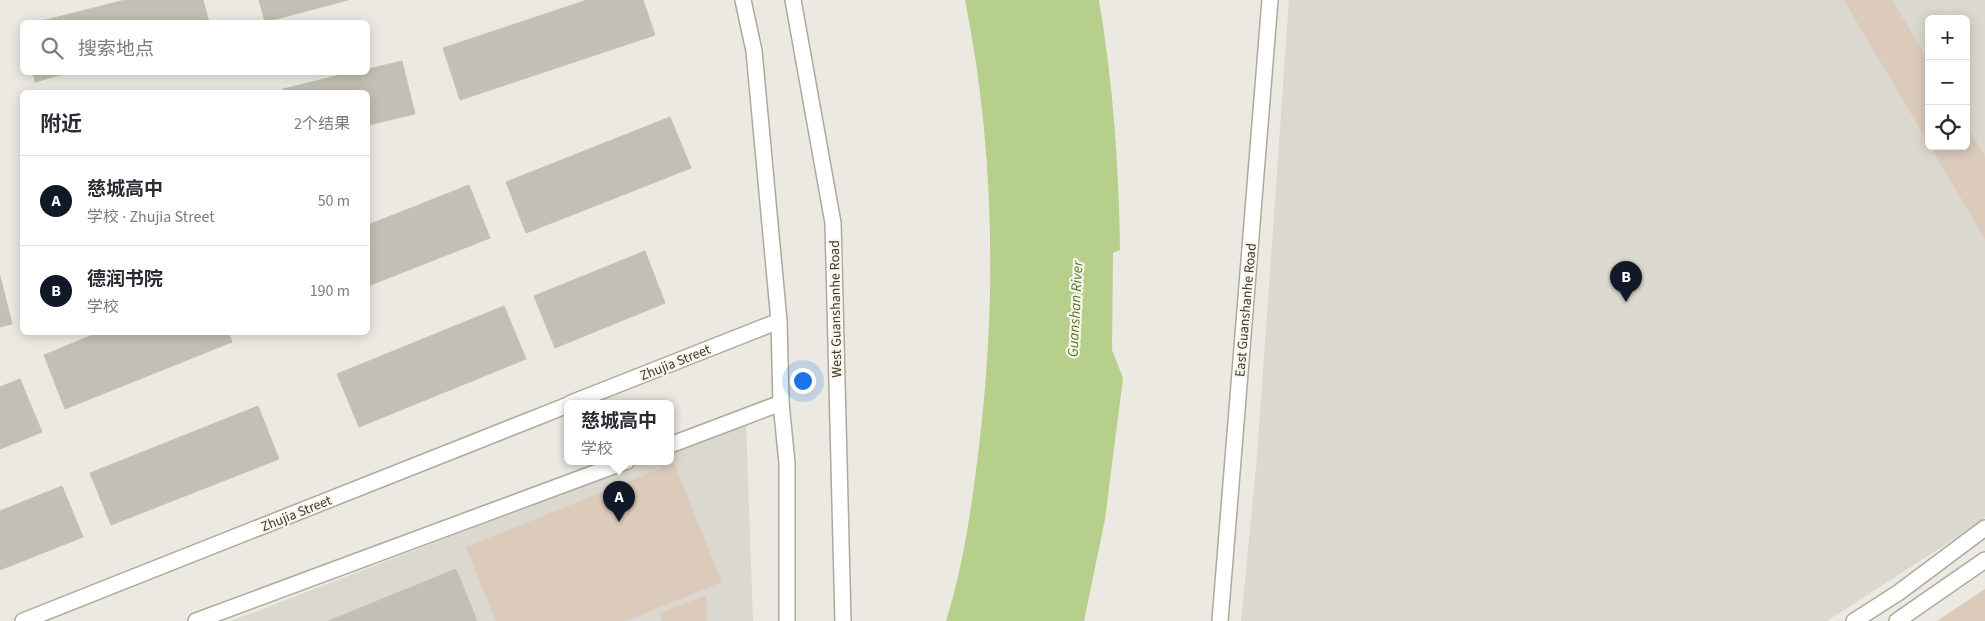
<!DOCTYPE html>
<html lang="zh">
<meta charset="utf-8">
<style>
:root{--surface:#fff;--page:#f7f7f7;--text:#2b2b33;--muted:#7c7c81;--line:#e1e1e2;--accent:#111827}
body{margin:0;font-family:"Source Sans 3","Noto Sans SC",sans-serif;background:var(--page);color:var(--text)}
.controls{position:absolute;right:15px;top:15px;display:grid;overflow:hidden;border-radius:8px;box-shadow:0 2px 12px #0003}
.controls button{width:45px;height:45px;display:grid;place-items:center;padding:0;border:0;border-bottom:1px solid var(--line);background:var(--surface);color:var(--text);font:25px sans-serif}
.you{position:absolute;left:802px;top:380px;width:18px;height:18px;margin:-12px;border:4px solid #fff;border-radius:50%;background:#1a73e8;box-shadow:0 0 0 8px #1a73e833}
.badge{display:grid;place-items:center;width:32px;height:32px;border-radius:50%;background:var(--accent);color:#fff;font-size:16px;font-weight:700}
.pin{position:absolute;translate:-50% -41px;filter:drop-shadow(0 1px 2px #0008)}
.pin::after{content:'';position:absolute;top:26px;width:18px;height:15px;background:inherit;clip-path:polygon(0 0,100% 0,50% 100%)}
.popup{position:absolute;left:564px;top:400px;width:110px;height:65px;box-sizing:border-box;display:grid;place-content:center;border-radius:8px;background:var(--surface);filter:drop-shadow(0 1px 4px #0005);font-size:16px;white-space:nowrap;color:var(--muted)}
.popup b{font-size:19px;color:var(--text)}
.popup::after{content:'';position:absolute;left:50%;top:100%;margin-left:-10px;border:10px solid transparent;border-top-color:var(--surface)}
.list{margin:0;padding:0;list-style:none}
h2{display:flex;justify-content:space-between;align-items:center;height:65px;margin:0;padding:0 20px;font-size:21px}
h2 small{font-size:16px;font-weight:400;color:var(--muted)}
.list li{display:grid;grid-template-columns:32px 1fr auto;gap:15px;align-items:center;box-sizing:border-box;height:90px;padding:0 20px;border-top:1px solid var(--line)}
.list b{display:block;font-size:19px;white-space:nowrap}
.list p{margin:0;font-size:16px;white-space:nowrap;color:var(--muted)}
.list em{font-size:16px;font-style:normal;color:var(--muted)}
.icon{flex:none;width:28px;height:28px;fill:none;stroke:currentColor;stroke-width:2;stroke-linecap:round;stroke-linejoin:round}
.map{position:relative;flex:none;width:1985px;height:621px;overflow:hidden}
.search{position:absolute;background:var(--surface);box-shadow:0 2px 12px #0003;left:20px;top:20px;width:350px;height:55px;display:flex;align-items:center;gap:12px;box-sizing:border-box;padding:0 18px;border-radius:8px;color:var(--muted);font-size:19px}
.panel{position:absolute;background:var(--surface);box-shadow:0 2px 12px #0003;left:20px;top:90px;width:350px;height:245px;border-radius:8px}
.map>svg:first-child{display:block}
.built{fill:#dbd8cf;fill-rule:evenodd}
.green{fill:#dccabb}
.water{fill:#b6cf8a}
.building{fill:#c3bfb4;stroke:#c5c1b4}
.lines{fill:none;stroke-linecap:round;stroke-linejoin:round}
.minor-casing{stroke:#acaa9c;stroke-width:18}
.minor{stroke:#fff;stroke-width:15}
.labels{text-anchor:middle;stroke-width:4.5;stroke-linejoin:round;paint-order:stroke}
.street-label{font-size:14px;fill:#3b3a22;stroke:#f8f6f1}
.water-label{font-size:15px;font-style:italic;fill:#55751e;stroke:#f8f6f1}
</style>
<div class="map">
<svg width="1985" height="621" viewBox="0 0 1985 621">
<rect width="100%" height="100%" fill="#ebe9e1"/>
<g class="built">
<path d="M1289,0H1985V517L1971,528L1827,621H1241L1257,457ZM1929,19H1966V146H1929Z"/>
<path d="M746,422L753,621H231L646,461H670V451Z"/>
</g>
<g class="green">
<path d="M1844,0H1892L1929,61V144Z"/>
<path d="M1966,125L1985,156V239L1930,146H1966Z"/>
<path d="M674,463L722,582L625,621H496L466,547Z"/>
<path d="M1985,589V621H1937Z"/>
<path d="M706,595L707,621H661L660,613Z"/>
</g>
<path class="water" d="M965,0H1099C1113,83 1119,165 1120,250L1113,253L1112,350L1123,378L1105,519L1084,621H946C963,567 971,511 978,455C997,304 995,149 965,0Z"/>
<g class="building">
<path d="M125,0H203L209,22H38Z"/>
<path d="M259,0H348L265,22Z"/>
<path d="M587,0H643L655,35L460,100L443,48Z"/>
<path d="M402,61L415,114L368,125V92H284L283,89L353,72H368V69Z"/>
<path d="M33,72H70L35,82Z"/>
<path d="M670,117L691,168L526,233L506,182Z"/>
<path d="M469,185L490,238L368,286V225Z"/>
<path d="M645,251L665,303L555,348L534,296Z"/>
<path d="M0,276L12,324L0,327Z"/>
<path d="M504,306L526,359L359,427L337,374Z"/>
<path d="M100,332H228L232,342L65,409L44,355Z"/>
<path d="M20,379L42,432L0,449V387Z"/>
<path d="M258,406L279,459L111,525L90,473Z"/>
<path d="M62,486L83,537L0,570V511Z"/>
<path d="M456,569L477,621H328Z"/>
</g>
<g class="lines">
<g class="minor-casing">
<g id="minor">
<path d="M743,0L754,51L779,321L781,403L787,463V621"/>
<path d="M793,0L833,223L843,621"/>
<path d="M571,403L779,321"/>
<path d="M670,445L781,403"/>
<path d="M23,621L568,405"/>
<path d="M196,621L627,461"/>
<path d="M1220,621L1270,0"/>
<path d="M1854,621L1898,593L1985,528"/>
<path d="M1897,621L1985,560"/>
</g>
</g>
<use href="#minor" class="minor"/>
</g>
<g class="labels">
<g class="street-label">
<text transform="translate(835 309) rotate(-91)" y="5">West Guanshanhe Road</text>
<text transform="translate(1245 310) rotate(-85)" y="5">East Guanshanhe Road</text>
<text transform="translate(675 362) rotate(-22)" y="5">Zhujia Street</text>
<text transform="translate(296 513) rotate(-22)" y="5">Zhujia Street</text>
</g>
<g class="water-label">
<text transform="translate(1075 309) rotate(-87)" y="5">Guanshan River</text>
</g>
</g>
</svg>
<div class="controls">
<button>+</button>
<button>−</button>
<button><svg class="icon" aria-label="locate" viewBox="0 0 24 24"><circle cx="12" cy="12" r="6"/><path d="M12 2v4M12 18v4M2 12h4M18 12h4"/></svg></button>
</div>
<div class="you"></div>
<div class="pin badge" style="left:619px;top:522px">A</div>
<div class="popup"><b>慈城高中</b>学校</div>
<div class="pin badge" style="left:1626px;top:302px">B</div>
<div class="search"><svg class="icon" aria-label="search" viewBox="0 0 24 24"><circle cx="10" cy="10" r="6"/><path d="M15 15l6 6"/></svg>搜索地点</div>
<section class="panel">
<h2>附近<small>2个结果</small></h2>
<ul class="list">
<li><span class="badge">A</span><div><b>慈城高中</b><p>学校 · Zhujia Street</p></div><em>50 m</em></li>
<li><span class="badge">B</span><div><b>德润书院</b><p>学校</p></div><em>190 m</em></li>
</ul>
</section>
</div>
